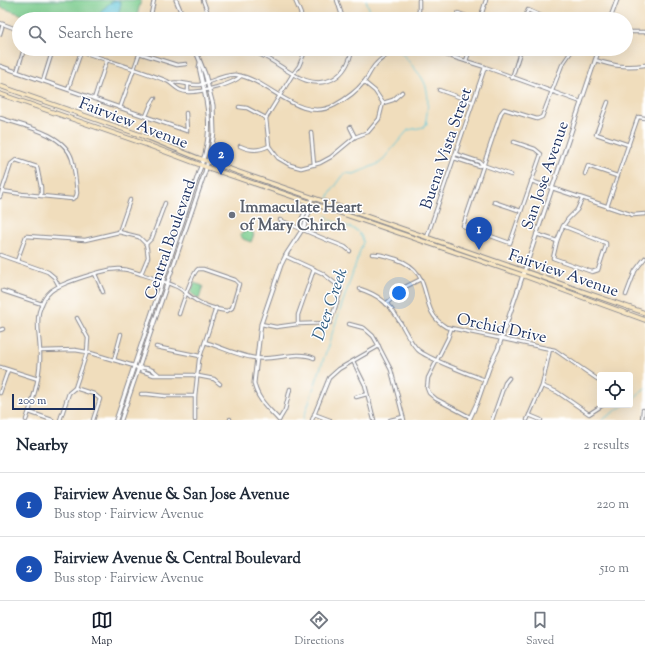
<!DOCTYPE html>
<meta charset="utf-8">
<style>
:root{--surface:#fff;--page:#f6f6f7;--text:#1f2937;--muted:#747a83;--line:#e0e1e3;--accent:#111827}
body{margin:0;font-family:"Sorts Mill Goudy",serif;background:var(--page);color:var(--text)}
.controls{position:absolute;right:12px;bottom:12px;display:grid;overflow:hidden;border-radius:4px;box-shadow:0 4px 16px #0002}
.controls button{width:36px;height:36px;display:grid;place-items:center;padding:0;border:0;border-bottom:1px solid var(--line);background:var(--surface);color:var(--text);font:20px sans-serif}
.scale{position:absolute;left:12px;bottom:10px;width:83px;box-sizing:border-box;padding-left:4px;border:2px solid #1b2f5e;border-top:0;font-size:11px;line-height:14px;white-space:nowrap;color:#1b2f5e;-webkit-text-stroke:3px #fff;paint-order:stroke}
.you{position:absolute;left:399px;top:293px;width:14px;height:14px;margin:-10px;border:3px solid #fff;border-radius:50%;background:#1a73e8;box-shadow:0 0 0 6px #1a73e833}
.badge{display:grid;place-items:center;width:26px;height:26px;border-radius:50%;background:var(--accent);color:#fff;font-size:13px;font-weight:700}
.pin{position:absolute;translate:-50% -33px;filter:drop-shadow(0 1px 2px #0008)}
.pin::after{content:'';position:absolute;top:21px;width:14px;height:12px;background:inherit;clip-path:polygon(0 0,100% 0,50% 100%)}
.list{margin:0;padding:0;list-style:none}
h2{display:flex;justify-content:space-between;align-items:center;height:52px;margin:0;padding:0 16px;font-size:17px}
h2 small{font-size:13px;font-weight:400;color:var(--muted)}
.list li{display:grid;grid-template-columns:26px 1fr auto;gap:12px;align-items:center;box-sizing:border-box;height:64px;padding:0 16px;border-top:1px solid var(--line)}
.list b{display:block;font-size:15px;white-space:nowrap}
.list p{margin:0;font-size:13px;white-space:nowrap;color:var(--muted)}
.list em{font-size:13px;font-style:normal;color:var(--muted)}
.icon{flex:none;width:22px;height:22px;fill:none;stroke:currentColor;stroke-width:2;stroke-linecap:round;stroke-linejoin:round}
.map{position:relative;flex:none;width:645px;height:420px;overflow:hidden}
.search{position:absolute;background:var(--surface);box-shadow:0 4px 16px #0002;left:12px;right:12px;top:12px;height:44px;display:flex;align-items:center;gap:10px;box-sizing:border-box;padding:0 14px;border-radius:22px;color:var(--muted);font-size:15px}
.sheet{height:180px;background:var(--surface)}
nav{display:flex;justify-content:space-around;align-items:center;box-sizing:border-box;height:56px;border-top:1px solid var(--line);background:var(--surface);font-size:11px;color:var(--muted)}
nav a{display:grid;justify-items:center;gap:2px}
nav .on{color:var(--accent)}
.map>svg:first-child{display:block}
.green{fill:#7ccd8e;stroke:#4c7e76}
.water{fill:#5fc8da;stroke:#3d7c9c}
.lines{fill:none;stroke-linecap:round;stroke-linejoin:round}
.stream{stroke:#5fc8da;stroke-width:1}
.minor-casing{stroke:#86868d;stroke-width:4.5}
.tertiary-casing{stroke:#86868d;stroke-width:5}
.secondary-casing{stroke:#86868d;stroke-width:5.5}
.minor{stroke:#fff;stroke-width:2.5}
.tertiary{stroke:#fff;stroke-width:3}
.secondary{stroke:#f9e7c3;stroke-width:3.5}
.worship-dot{fill:#6b7280;stroke:#fff;stroke-width:1.5}
.labels{text-anchor:middle;stroke-width:3;stroke-linejoin:round;paint-order:stroke}
.street-label{font-size:16px;fill:#1b2f5e;stroke:#fff}
.worship-label{font-size:16px;font-weight:bold;fill:#5b616d;stroke:#fff;text-anchor:start}
.water-label{font-size:17px;font-style:italic;fill:#2f5d83;stroke:#fff}
</style>
<div class="map">
<svg width="645" height="420" viewBox="0 0 645 420">
<rect width="100%" height="100%" fill="#fff"/>
<filter id="ink" filterUnits="userSpaceOnUse"><feTurbulence type="fractalNoise" baseFrequency=".025" numOctaves="2"/><feDisplacementMap in="SourceGraphic" scale="8" xChannelSelector="R" yChannelSelector="G"/><feConvolveMatrix kernelMatrix="1 2 1 2 8 2 1 2 1" color-interpolation-filters="sRGB"/></filter>
<filter id="wash" filterUnits="userSpaceOnUse"><feTurbulence type="fractalNoise" baseFrequency=".012" numOctaves="4" result="noise"/><feDisplacementMap in="SourceGraphic" scale="16" xChannelSelector="R" yChannelSelector="G"/><feGaussianBlur stdDeviation="0.9" result="paint"/><feColorMatrix in="noise" values="0 0 0 0 0 0 0 0 0 0 0 0 0 0 0 0 0 1.4 0 .05"/><feComposite in="paint" operator="in"/></filter>
<g filter="url(#wash)">
<rect width="100%" height="100%" fill="#f0ddbc"/>
<g class="green">
<path d="M0,0H141L136,19H35L0,7Z"/>
<path d="M248,229L253,231L252,233L254,234L251,242L243,239L240,234L247,231Z"/>
<path d="M194,283L203,286L199,299L191,293Z"/>
</g>
<path class="water" d="M117,0L121,3L118,15L110,19H102L100,12L110,3Z"/>
<g class="lines">
<g class="stream">
<path d="M366,0L373,19"/>
<path d="M328,198L331,192L345,173L354,174L380,163L408,130L424,127L425,124H427L426,120C432,80 423,80 400,51"/>
<path d="M630,402L645,388"/>
<path d="M303,420L363,242C360,222 335,229 326,215"/>
<path d="M602,420L624,405"/>
</g>
</g>
</g>
<g filter="url(#ink)">
<g class="lines">
<g class="minor-casing">
<g id="minor">
<path d="M203,0L210,19"/>
<path d="M295,0L303,19"/>
<path d="M337,0L343,19"/>
<path d="M458,13L475,19"/>
<path d="M150,19L154,0"/>
<path d="M417,19L419,10V0"/>
<path d="M480,19L486,0"/>
<path d="M524,19L528,10L548,19"/>
<path d="M0,23L19,30"/>
<path d="M626,32H645"/>
<path d="M0,34L3,24"/>
<path d="M74,49C105,60 137,69 167,81C175,85 177,92 189,92C201,92 232,85 241,76"/>
<path d="M234,49C242,51 253,51 261,55C284,65 306,92 333,79C344,73 350,61 352,49"/>
<path d="M306,49L299,66L293,74L266,118L269,146L278,158L290,165L301,168L320,163L331,157L355,137L368,132L379,119L383,103L375,91L364,82"/>
<path d="M139,53L177,65L186,64"/>
<path d="M260,54L263,49"/>
<path d="M443,54L485,67L581,102"/>
<path d="M595,60C614,66 625,68 645,65"/>
<path d="M466,61L470,49"/>
<path d="M0,66L187,131L186,113"/>
<path d="M17,72L24,49"/>
<path d="M512,78L521,49"/>
<path d="M43,81L53,49"/>
<path d="M171,83C181,81 189,86 199,85C209,83 226,73 237,75C270,80 299,124 335,105C346,99 356,92 364,82C368,77 371,69 376,64C381,58 389,54 395,49"/>
<path d="M68,89L81,52"/>
<path d="M439,90L473,102"/>
<path d="M188,92V84"/>
<path d="M94,99L107,60"/>
<path d="M608,102L596,134L629,145"/>
<path d="M383,103L393,100L402,92"/>
<path d="M239,107L247,108L266,118"/>
<path d="M120,108L141,49"/>
<path d="M146,116L151,104L155,98"/>
<path d="M0,118C23,126 64,133 72,159C75,170 76,182 77,193L76,197L72,199L22,194L2,191"/>
<path d="M350,127L355,137"/>
<path d="M311,132L314,165"/>
<path d="M514,142L535,149L541,154L510,243L463,226L501,113L504,109L537,119L542,117L562,65L573,49"/>
<path d="M240,146C251,151 258,151 269,146"/>
<path d="M456,154L480,162L483,165L511,175"/>
<path d="M454,158L479,166L483,165"/>
<path d="M585,174L588,166L617,176"/>
<path d="M531,181L633,215L645,214"/>
<path d="M0,197L11,164L16,160L37,167L41,187V196"/>
<path d="M494,202L521,211"/>
<path d="M607,207L638,117L645,118"/>
<path d="M280,220L327,240L345,247L350,251"/>
<path d="M563,226L606,243V246L598,270L592,272L553,258L557,241L563,226L568,219L577,210L582,199"/>
<path d="M119,232L130,200"/>
<path d="M536,234L557,241"/>
<path d="M427,237L485,67"/>
<path d="M146,244L152,238L165,203"/>
<path d="M372,254C380,253 388,257 396,259C438,273 415,309 446,327L555,350L600,381"/>
<path d="M0,255L48,272L54,277L59,286"/>
<path d="M17,261L26,236L85,240L119,232L139,237L146,244L147,249L148,257L141,274"/>
<path d="M95,274L103,292"/>
<path d="M360,289C376,294 390,304 398,319C405,329 409,341 418,350C427,358 471,375 485,380"/>
<path d="M3,291L42,304"/>
<path d="M626,295L635,271L645,258"/>
<path d="M386,304L403,288L421,279"/>
<path d="M261,324L276,327L298,324L330,323L341,290V288L322,273L285,256"/>
<path d="M298,324V315L314,269"/>
<path d="M349,324L364,328L373,336L377,343L391,370L404,420"/>
<path d="M451,329L448,338L428,378L427,388L429,393L436,399L470,417"/>
<path d="M0,330L3,329"/>
<path d="M205,342C220,347 239,356 255,358C275,361 296,350 314,358"/>
<path d="M156,347L200,356"/>
<path d="M40,351L75,350L87,352L134,366L142,371L154,375H193L214,379L220,384"/>
<path d="M114,360L121,334"/>
<path d="M353,361L365,385L374,420"/>
<path d="M0,367L38,379"/>
<path d="M139,368C145,367 153,369 158,374"/>
<path d="M542,386L557,392L589,414L603,405"/>
<path d="M75,388L94,394L100,399L93,420"/>
<path d="M0,393L8,370"/>
<path d="M141,394H147L165,396H195"/>
<path d="M356,397L367,394"/>
<path d="M29,412L52,420"/>
<path d="M314,414L330,420"/>
<path d="M529,415L541,420"/>
<path d="M26,420C34,398 41,375 40,352C40,339 36,325 39,312C41,305 45,296 51,291C61,283 107,268 120,269C127,269 134,272 141,274C152,278 164,281 175,286C183,289 187,295 194,299C202,305 217,310 227,311L232,308L239,284L235,280L203,269H198C192,273 182,305 179,314"/>
<path d="M60,420L69,393L75,388L87,352L88,338L77,318"/>
<path d="M195,420V396L199,360L216,308"/>
<path d="M230,420V419"/>
<path d="M279,420L285,410L290,389"/>
<path d="M312,420L329,378L339,369L379,346"/>
<path d="M390,420L403,417"/>
<path d="M492,420L505,383L509,378"/>
<path d="M527,420L542,386L550,349"/>
<path d="M642,420L643,410"/>
</g>
</g>
<g class="tertiary-casing">
<g id="tertiary">
<path d="M176,0L184,19"/>
<path d="M610,19L617,0"/>
<path d="M301,229C299,218 309,208 312,198"/>
<path d="M116,420L205,154C213,120 206,100 199,67L200,63"/>
<path d="M121,420L205,172L211,149L214,133L213,105L205,74L195,49"/>
<path d="M279,420C268,408 257,399 254,383L261,324L281,265L287,253L304,227L311,207L310,203"/>
<path d="M469,420L477,403L491,363L498,349L599,49"/>
</g>
</g>
<g class="secondary-casing">
<g id="secondary">
<path d="M0,86L149,138L198,158L645,313"/>
<path d="M0,94L145,144L206,167L519,274L645,320"/>
</g>
</g>
<use href="#minor" class="minor"/>
<use href="#tertiary" class="tertiary"/>
<use href="#secondary" class="secondary"/>
</g>
</g>
<circle class="worship-dot" cx="232" cy="215" r="4"/>
<g class="labels">
<g class="street-label">
<text transform="translate(134 122) rotate(21)" y="6">Fairview Avenue</text>
<text transform="translate(445 148) rotate(-71)" y="6">Buena Vista Street</text>
<text transform="translate(544 175) rotate(-71)" y="6">San Jose Avenue</text>
<text transform="translate(169 239) rotate(-71)" y="6">Central Boulevard</text>
<text transform="translate(564 272) rotate(19)" y="6">Fairview Avenue</text>
<text transform="translate(502 327) rotate(12)" y="6">Orchid Drive</text>
</g>
<g class="worship-label">
<text x="240" y="212">Immaculate Heart<tspan x="240" dy="18">of Mary Chirch</tspan></text>
</g>
<g class="water-label">
<text transform="translate(329 304) rotate(-71)" y="6">Deer Creek</text>
</g>
</g>
</svg>
<div class="controls">
<button><svg class="icon" aria-label="locate" viewBox="0 0 24 24"><circle cx="12" cy="12" r="6"/><path d="M12 2v4M12 18v4M2 12h4M18 12h4"/></svg></button>
</div>
<div class="scale">200 m</div>
<div class="you"></div>
<div class="pin badge" style="left:479px;top:250px;background:#1a4fb4">1</div>
<div class="pin badge" style="left:221px;top:175px;background:#1a4fb4">2</div>
<div class="search"><svg class="icon" aria-label="search" viewBox="0 0 24 24"><circle cx="10" cy="10" r="6"/><path d="M15 15l6 6"/></svg>Search here</div>
</div>
<section class="sheet">
<h2>Nearby<small>2 results</small></h2>
<ul class="list">
<li><span class="badge" style="background:#1a4fb4">1</span><div><b>Fairview Avenue &amp; San Jose Avenue</b><p>Bus stop · Fairview Avenue</p></div><em>220 m</em></li>
<li><span class="badge" style="background:#1a4fb4">2</span><div><b>Fairview Avenue &amp; Central Boulevard</b><p>Bus stop · Fairview Avenue</p></div><em>510 m</em></li>
</ul>
</section>
<nav>
<a class="on"><svg class="icon" aria-label="map" viewBox="0 0 24 24"><path d="M3 6l6-2 6 2 6-2v14l-6 2-6-2-6 2zM9 4v14M15 6v14"/></svg>Map</a>
<a><svg class="icon" aria-label="directions" viewBox="0 0 24 24"><path d="M12 3l9 9-9 9-9-9zM9 14v-3h6M13 9l2 2-2 2"/></svg>Directions</a>
<a><svg class="icon" aria-label="saved" viewBox="0 0 24 24"><path d="M7 4h10v16l-5-4-5 4z"/></svg>Saved</a>
</nav>
